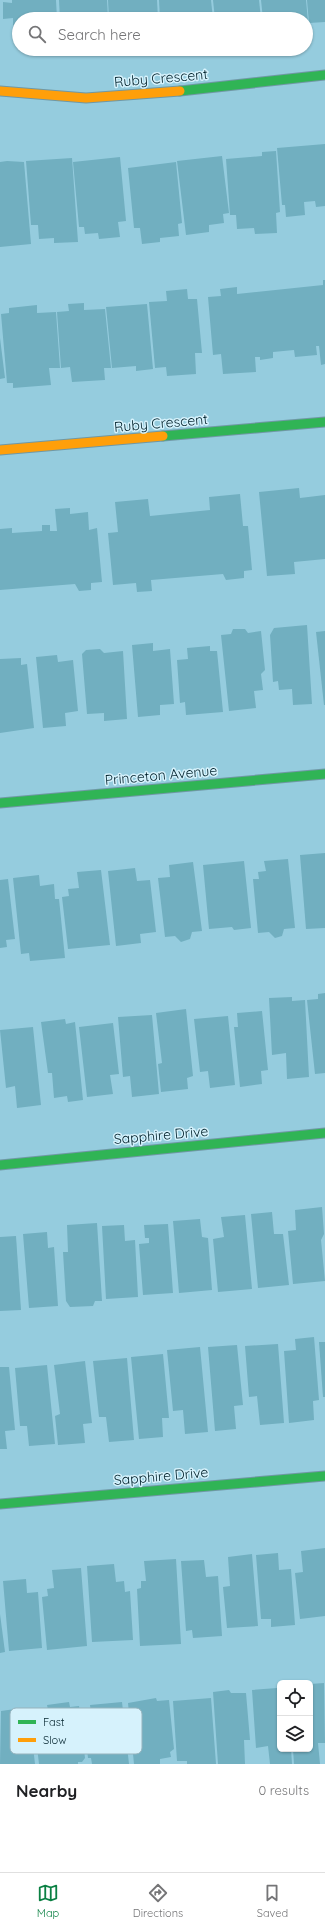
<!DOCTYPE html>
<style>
:root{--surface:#fff;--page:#f2f2f2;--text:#202124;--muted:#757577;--line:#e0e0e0;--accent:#0b8043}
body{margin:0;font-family:Quicksand,sans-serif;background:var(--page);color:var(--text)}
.controls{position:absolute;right:12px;bottom:12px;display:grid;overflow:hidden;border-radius:6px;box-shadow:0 1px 3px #0004}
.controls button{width:36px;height:36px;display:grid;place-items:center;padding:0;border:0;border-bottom:1px solid var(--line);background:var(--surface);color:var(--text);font:20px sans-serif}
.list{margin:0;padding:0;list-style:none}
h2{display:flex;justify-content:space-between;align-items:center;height:52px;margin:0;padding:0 16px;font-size:17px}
h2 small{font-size:13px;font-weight:400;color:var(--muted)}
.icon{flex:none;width:22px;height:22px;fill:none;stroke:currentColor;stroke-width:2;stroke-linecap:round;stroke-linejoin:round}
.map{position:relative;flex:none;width:325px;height:1764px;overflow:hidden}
.search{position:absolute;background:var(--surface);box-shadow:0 1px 3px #0004;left:12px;right:12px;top:12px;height:44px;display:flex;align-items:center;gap:10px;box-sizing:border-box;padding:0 14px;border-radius:22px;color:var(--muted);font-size:15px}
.sheet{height:108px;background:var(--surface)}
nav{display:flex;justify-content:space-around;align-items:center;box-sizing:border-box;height:56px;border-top:1px solid var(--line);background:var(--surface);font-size:11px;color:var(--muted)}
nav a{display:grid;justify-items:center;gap:2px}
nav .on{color:var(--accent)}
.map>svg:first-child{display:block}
.building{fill:#71afc0}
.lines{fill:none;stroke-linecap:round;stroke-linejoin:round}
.fast-casing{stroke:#7098a5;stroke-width:11}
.slow-casing{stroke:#7098a5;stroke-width:11}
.fast{stroke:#30b455;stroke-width:9}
.slow{stroke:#ff9f0a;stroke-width:9}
.labels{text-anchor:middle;stroke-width:3;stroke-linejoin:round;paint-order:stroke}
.street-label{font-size:14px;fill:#00212b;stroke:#d6f2fc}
.key{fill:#d6f2fc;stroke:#96b3bd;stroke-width:1}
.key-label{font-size:11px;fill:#00212b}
</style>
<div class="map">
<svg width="325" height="1764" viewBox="0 0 325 1764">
<rect width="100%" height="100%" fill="#95ccde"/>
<g class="building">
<path d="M12,0H56L57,19H19V36H13V18L3,19V2L12,3Z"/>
<path d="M59,0H107L108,19H60Z"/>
<path d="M108,0H157L158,19H109Z"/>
<path d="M159,0H211L213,19H160Z"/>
<path d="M213,0H259L261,19H215Z"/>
<path d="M261,0H306L308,22L306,23V19H263Z"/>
<path d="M307,0H325V22L309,23Z"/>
<path d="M325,144V206L316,207L315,201L304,202L305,215L286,217L285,205H282L277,148Z"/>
<path d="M276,151L280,212L276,213L277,233L255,234L254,228L237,229L236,215H230L226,159L262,156V152Z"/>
<path d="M222,156L229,213L223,214L224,223L209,225V232L186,235L177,161Z"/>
<path d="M120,157L126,221L118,222L120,237L99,239L98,233L85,234L84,227H79L73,162Z"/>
<path d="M72,158L78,242L54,243V238L39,239L38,225H31L26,161Z"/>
<path d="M7,161L24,162L31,244L0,247V162Z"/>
<path d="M176,162L182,223L178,224L179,236L160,238V242L142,244L140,228H134L128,168Z"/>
<path d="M323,280H325V364L321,365L319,346H316L317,355L295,357L294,350L273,352V358L260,360V357H255L256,372L223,374L221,354L213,355L208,297L221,296L220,289L237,287V294L323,285Z"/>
<path d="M187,289L188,299H197L202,353H195L196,374L167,376L166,367L155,368L149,302L167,301L166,291Z"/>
<path d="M84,303V310L105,309L111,368H104L105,380L72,382L70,367L61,368L57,312L69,311L68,304Z"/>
<path d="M147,304L153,369L136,371V366L112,368L106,307Z"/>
<path d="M37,305V313L56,312L60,368H49L51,385L13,388V383H7L1,314L9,313V308Z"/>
<path d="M0,338L5,378L0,379Z"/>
<path d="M299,488L300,498L325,495V559L294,562L295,574L267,576L259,492Z"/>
<path d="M240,494L243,526H248L252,570L244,571V578L226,580L223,574L151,580L152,591L137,592L136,583L113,585L108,533L118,532L115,502L148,499L150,516L210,510L209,497Z"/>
<path d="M70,508V514L88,512L89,530L97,528L102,582L91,583V590L79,591L75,584L0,590V529L12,528V533L42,531V525H50V531H57L55,509Z"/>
<path d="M307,625L312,704L293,705L292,689L279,690L278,681L273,682L270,635L274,628Z"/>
<path d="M233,629H245L248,633L261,631L265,670L261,674L263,690L254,691L256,708L229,711L221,635L231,634Z"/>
<path d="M325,631V705H324L316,632Z"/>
<path d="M153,643V651L170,649L174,704L160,705V715L138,717L132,645Z"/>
<path d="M210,646V651H217L223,712L186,715L185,702L180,703L177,660L188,659L187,648Z"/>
<path d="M100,649L104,653L123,651L127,719L104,721V713L87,714L82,654L86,650Z"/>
<path d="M57,655L58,662L73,660L78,711L65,713L66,726L43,728L36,657Z"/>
<path d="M21,658V665L27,664L34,728L0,733V659Z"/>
<path d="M325,853V928L306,929L300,855Z"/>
<path d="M288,859L295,928L284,929L282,936L275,938L269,932L258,933L253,879H259L258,872L266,871L264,861Z"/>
<path d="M244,861L251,928L234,930L232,927L209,929L203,865Z"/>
<path d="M193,862L202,931L192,932L190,939L181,942L175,936L165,937L158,878L170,877L169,865Z"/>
<path d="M135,868L137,881L150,880L156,932L140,934L141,943L116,946L108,871Z"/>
<path d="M101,870L110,945L68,949L62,897L69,896L68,889L79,888L77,872Z"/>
<path d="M39,875L40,886L54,884L55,899H59L65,958L30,961L29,953L21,954L13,878Z"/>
<path d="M8,879L15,939L6,940L7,947L0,948V880Z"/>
<path d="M325,993V1073L315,1074L307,1000L318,999V994Z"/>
<path d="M292,997V1001L305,1000L309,1077L287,1079L286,1053L272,1055L269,998Z"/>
<path d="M186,1009L193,1076L187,1078L188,1089L161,1092L158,1064L162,1063L156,1013Z"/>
<path d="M262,1011L268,1070L261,1071L262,1084L240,1087L234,1027H238L237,1013Z"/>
<path d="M152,1015L159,1094L132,1097L130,1076L123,1077L118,1017Z"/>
<path d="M228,1016L235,1085L210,1088L208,1071L200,1072L194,1019Z"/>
<path d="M65,1019L66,1024L75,1022L83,1100L68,1102L67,1096L54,1098L52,1073H48L41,1022Z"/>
<path d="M113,1023L119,1074L110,1075L113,1094L87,1097L79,1027Z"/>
<path d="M33,1027L41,1105L17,1108L15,1086L6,1088L0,1030Z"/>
<path d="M322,1207L324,1234L321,1240L325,1281L293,1284L288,1231L296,1230L295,1210Z"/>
<path d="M272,1212L274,1234H283L289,1285L258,1288L251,1214Z"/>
<path d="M245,1215L252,1289L218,1292L213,1239L224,1237L221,1217Z"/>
<path d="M200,1219L202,1237L208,1238L212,1290L179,1293L173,1221Z"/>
<path d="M97,1223L102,1301H95L93,1306L70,1307L66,1301L63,1252H68L67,1225Z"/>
<path d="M168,1224L173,1293L143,1295L139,1244L149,1243V1238H145L144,1225Z"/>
<path d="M124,1225L125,1241L135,1240L138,1297L106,1299L102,1226Z"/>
<path d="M47,1232L48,1248L54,1247L58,1306L29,1308L23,1234Z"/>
<path d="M16,1236L21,1310L0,1311V1237Z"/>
<path d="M314,1337L319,1400L313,1401L314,1420L289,1423L284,1351L296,1350L295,1339Z"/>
<path d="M319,1342H325V1397H323Z"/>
<path d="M278,1344L284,1423L260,1425L257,1396L249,1397L245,1346Z"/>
<path d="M237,1345L243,1405L234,1406L236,1429L215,1431L208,1347Z"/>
<path d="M200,1347L208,1432L185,1434L183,1410L173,1411L167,1350Z"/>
<path d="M163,1354L169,1418H162L163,1437L139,1439L131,1357Z"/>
<path d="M127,1358L134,1440L109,1442L106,1417H99L93,1361Z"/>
<path d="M85,1361L92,1423L83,1424L85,1443L58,1445L55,1416L60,1414L54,1365Z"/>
<path d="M47,1365L55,1444L29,1446L27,1426H20L15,1368Z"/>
<path d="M0,1367H9L15,1430L5,1431L7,1449H0Z"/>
<path d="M325,1548V1616L300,1619L295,1573L303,1572L301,1551Z"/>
<path d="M278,1553L279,1570L291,1569L295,1625L271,1627V1619H261L256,1555Z"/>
<path d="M252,1554L258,1626L227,1628L223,1587L230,1586L228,1557Z"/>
<path d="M176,1559L181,1644L140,1646L137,1589L141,1588V1581H146L144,1561Z"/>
<path d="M204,1560L206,1577L218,1576L222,1636L193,1638L192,1630L186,1631L181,1561Z"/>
<path d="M114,1564L116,1582L124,1581L125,1592L130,1591L133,1640L92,1642L87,1566Z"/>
<path d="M81,1568L87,1646L47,1650L42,1597L48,1596L47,1589L54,1588L52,1570Z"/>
<path d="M26,1579L27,1593L38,1592L42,1648L9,1651L3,1581Z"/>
<path d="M0,1614L5,1652L0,1653Z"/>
<path d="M324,1683L325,1743H318L320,1764H294L293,1749H310V1684Z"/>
<path d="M277,1688L278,1692H280V1749H291L292,1764H270L268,1746L256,1748L252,1690Z"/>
<path d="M229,1690L231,1693H246L250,1740H244L245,1764H218L213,1692Z"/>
<path d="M156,1698L157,1701L169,1700L174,1749L170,1752L171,1757L160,1759V1764H134L128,1703Z"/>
<path d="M211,1698L216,1764H187V1761H177L173,1701Z"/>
<path d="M69,1702L70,1707L79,1706L85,1758L82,1762H78V1764H39L33,1712L48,1710L47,1705Z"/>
<path d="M122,1702L129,1764H92L91,1758H88L83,1714L91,1713L90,1705Z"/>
<path d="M22,1708L23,1713L29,1712L35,1764H0L1,1711Z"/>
</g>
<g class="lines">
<g class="fast-casing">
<g id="fast">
<path d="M180,91L325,75"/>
<path d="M163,436L325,422"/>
<path d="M0,803L325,774"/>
<path d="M0,1165L325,1133"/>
<path d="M0,1504L325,1476"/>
</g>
</g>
<g class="slow-casing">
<g id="slow">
<path d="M0,91L86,98L180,91"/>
<path d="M0,450L163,436"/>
</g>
</g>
<use href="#fast" class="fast"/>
<use href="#slow" class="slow"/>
</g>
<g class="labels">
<g class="street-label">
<text transform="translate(161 78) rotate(-5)" y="5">Ruby Crescent</text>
<text transform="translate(161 423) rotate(-5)" y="5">Ruby Crescent</text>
<text transform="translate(161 775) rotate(-5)" y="5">Princeton Avenue</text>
<text transform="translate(161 1135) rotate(-5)" y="5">Sapphire Drive</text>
<text transform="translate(161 1476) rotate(-5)" y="5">Sapphire Drive</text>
</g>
</g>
<rect x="10" y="1708" width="132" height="46" rx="6" class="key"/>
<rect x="18" y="1720" width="18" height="4" fill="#30b455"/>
<rect x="18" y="1738" width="18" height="4" fill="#ff9f0a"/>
<g class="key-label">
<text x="43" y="1726">Fast</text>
<text x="43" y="1744">Slow</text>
</g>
</svg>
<div class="controls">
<button><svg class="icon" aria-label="locate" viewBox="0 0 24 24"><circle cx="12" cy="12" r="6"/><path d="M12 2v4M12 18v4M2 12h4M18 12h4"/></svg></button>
<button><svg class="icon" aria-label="layers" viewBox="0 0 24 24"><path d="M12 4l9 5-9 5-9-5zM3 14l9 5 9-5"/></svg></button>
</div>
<div class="search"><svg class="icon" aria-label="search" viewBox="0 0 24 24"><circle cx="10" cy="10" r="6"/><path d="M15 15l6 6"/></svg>Search here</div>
</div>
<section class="sheet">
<h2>Nearby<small>0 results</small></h2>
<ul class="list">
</ul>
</section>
<nav>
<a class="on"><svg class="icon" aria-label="map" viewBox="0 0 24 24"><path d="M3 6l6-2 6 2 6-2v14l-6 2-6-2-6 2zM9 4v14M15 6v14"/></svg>Map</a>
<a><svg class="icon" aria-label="directions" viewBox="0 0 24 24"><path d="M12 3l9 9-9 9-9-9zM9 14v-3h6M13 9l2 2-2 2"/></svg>Directions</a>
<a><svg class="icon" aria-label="saved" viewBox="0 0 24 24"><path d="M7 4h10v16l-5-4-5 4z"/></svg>Saved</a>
</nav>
